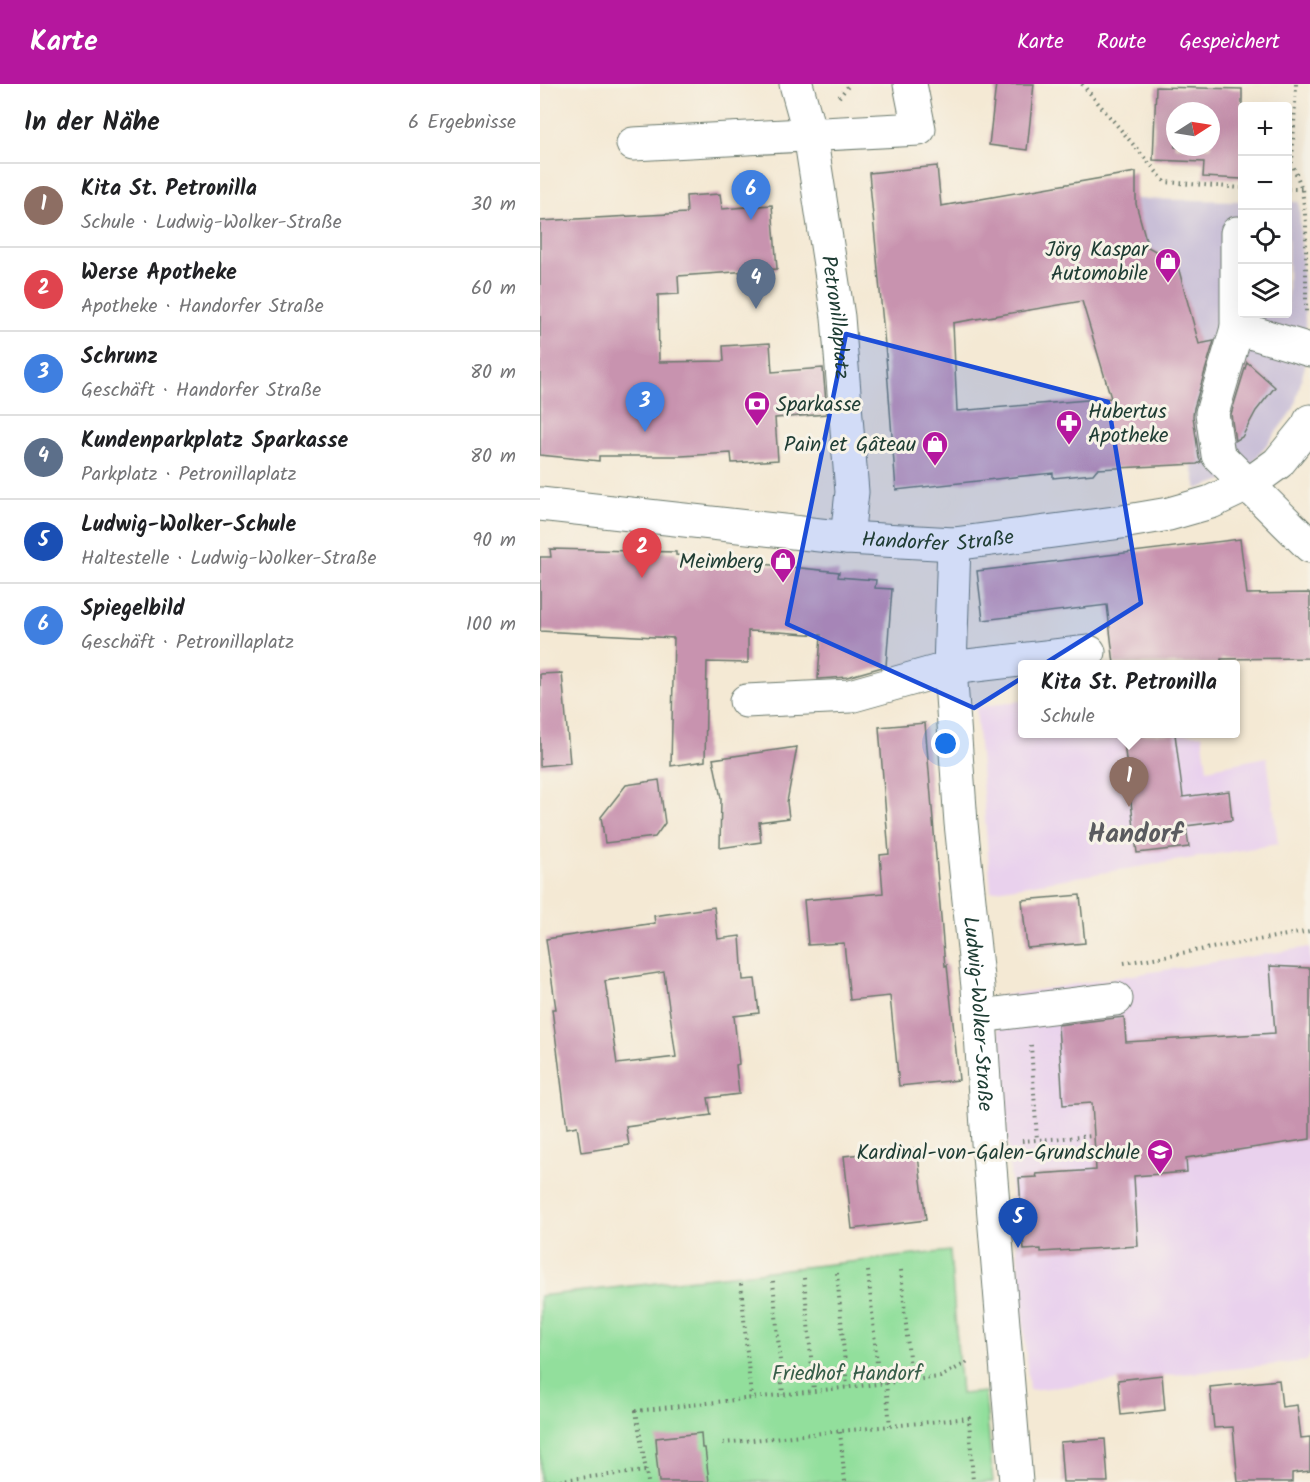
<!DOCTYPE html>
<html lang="de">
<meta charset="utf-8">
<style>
:root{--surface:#fff;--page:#f6f6f6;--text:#202124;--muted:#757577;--line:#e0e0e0;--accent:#b5179e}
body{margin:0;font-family:Kalam,sans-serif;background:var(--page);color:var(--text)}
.controls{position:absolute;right:18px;top:18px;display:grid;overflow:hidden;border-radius:6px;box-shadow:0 6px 24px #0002}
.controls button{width:54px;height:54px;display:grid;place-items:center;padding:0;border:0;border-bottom:2px solid var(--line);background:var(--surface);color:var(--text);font:30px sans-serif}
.compass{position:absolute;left:626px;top:18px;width:54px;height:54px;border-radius:50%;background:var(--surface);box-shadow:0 6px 24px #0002;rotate:78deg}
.you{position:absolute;left:406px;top:660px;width:21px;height:21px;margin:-15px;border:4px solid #fff;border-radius:50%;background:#1a73e8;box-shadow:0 0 0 9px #1a73e833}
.badge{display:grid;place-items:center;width:39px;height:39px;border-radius:50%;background:var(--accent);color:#fff;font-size:20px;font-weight:700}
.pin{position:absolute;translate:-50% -50px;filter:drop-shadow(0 2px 3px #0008)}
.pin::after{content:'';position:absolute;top:32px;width:21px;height:18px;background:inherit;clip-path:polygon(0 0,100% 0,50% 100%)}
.popup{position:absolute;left:478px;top:576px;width:222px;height:78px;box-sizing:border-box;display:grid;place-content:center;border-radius:6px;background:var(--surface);filter:drop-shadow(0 2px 4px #0005);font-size:20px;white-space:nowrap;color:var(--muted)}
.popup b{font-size:22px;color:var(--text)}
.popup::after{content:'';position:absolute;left:50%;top:100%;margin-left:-12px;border:12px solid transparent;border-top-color:var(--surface)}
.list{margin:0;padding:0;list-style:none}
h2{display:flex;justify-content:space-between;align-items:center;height:78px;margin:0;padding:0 24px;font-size:26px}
h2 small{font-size:20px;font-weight:400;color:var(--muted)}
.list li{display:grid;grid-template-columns:39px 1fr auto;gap:18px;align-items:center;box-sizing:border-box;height:84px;padding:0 24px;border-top:2px solid var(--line)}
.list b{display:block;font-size:22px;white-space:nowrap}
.list p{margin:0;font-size:20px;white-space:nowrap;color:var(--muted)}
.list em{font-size:20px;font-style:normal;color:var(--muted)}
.icon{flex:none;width:33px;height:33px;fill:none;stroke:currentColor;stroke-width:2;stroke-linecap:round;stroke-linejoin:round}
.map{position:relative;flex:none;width:770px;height:1398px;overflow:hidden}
header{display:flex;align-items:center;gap:36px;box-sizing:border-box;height:84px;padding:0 30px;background:var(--accent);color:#fff}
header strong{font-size:28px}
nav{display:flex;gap:33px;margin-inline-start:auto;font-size:21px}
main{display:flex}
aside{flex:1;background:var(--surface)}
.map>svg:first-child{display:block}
.built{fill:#e9d1ed}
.industrial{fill:#c9bfd7}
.green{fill:#92df9c;stroke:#588e68;stroke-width:1.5}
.building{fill:#c893af;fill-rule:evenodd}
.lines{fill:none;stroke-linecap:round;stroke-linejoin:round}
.minor-casing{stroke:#6a796c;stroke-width:35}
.path{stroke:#6a796c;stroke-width:4;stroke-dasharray:1.5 4.5;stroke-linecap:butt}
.minor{stroke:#fff;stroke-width:33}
.marked{fill:#1d4ed8;fill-opacity:0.2;stroke:#1d4ed8;stroke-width:4.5;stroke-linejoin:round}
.labels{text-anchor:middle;stroke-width:6;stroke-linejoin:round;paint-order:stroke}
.poi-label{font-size:21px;fill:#1f3d34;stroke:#f7f3e8;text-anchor:end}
.street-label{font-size:21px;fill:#1f3d34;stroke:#f7f3e8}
.park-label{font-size:21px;fill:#365d49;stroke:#f7f3e8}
.district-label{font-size:27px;font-weight:bold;fill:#5a5b5f;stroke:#f7f3e8}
</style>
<header>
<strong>Karte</strong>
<nav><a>Karte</a><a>Route</a><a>Gespeichert</a></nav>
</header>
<main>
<aside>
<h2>In der Nähe<small>6 Ergebnisse</small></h2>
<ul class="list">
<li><span class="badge" style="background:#8d6e63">1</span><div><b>Kita St. Petronilla</b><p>Schule · Ludwig-Wolker-Straße</p></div><em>30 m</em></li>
<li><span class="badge" style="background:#e0444e">2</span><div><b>Werse Apotheke</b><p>Apotheke · Handorfer Straße</p></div><em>60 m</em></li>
<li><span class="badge" style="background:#3f7fe0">3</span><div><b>Schrunz</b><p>Geschäft · Handorfer Straße</p></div><em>80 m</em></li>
<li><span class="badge" style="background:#5c6f8a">4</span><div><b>Kundenparkplatz Sparkasse</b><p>Parkplatz · Petronillaplatz</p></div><em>80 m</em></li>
<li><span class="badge" style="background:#1a4fb4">5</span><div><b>Ludwig-Wolker-Schule</b><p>Haltestelle · Ludwig-Wolker-Straße</p></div><em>90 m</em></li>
<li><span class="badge" style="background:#3f7fe0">6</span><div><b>Spiegelbild</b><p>Geschäft · Petronillaplatz</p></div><em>100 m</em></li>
</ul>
</aside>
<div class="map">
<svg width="770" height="1398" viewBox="0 0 770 1398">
<rect width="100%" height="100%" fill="#f7f3e8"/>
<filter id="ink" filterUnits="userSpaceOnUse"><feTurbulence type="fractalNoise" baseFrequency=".0167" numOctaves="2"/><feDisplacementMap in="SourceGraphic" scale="12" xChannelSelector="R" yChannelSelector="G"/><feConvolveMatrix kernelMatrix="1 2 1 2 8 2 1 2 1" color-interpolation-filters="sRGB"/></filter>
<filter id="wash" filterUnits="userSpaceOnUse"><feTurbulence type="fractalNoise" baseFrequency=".008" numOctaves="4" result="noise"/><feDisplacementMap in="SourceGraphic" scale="24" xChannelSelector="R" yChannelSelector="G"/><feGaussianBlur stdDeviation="1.35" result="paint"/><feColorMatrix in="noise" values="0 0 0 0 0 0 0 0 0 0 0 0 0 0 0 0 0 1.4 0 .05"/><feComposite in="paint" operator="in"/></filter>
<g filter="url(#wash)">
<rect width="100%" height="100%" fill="#f4e9d4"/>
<g class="built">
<path d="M482,617V650H662L667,685L727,673L738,760L451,807L436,623Z"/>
<path d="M770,863V1270L767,1277L489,1306L455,913Z"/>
</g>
<path class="industrial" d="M594,115L702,117V230H748V118H759L767,274L754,324L706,388L657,405Z"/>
<path class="green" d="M410,1167L421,1310L445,1308L453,1398H0V1212Z"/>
<g id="blocks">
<g class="building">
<path d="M456,0H494L487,66L449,61Z"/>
<path d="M616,3L702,5V95L663,93L664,78L613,76ZM635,27H671V63H635Z"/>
<path d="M397,82L401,122L596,88V120L608,163L637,179L659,260L674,257L654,324L653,332L659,374L661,378L657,380L557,385L553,390L513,394V389L483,392L356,406L346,272L329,89ZM542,217L571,314L417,327L413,239Z"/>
<path d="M180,110L182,125L232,121L237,185L138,192L139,210L118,211L119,278L184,277L183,262L230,259L232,288L283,284L287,330L235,334L238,376L192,379L191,369L141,372H59V377L0,371V137L147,129L146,112Z"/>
<path d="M707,278L735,303L716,327L702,353L695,357L691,330Z"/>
<path d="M700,455L707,510L770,509V574L681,575V580H574L567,521L443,536L437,487Z"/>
<path d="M10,465L136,468V471L299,488L298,493L336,496L335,504L352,505L346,582L307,593L278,595L281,551L239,548L208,547V579L167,578L165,677L131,682L134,554L0,547V473H11Z"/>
<path d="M22,589L30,679L0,682V590Z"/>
<path d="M385,639L405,882L407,881L419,996L359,1002L350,912L310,916L304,859L268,861L264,816L343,809L340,771L349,770L339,643Z"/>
<path d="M583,650H635L643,713L689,707L692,736L646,742L649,763L597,769Z"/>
<path d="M257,663L247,718L249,734L219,738L221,758L180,764L181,714L173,675Z"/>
<path d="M119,696L125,739L115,753L65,759L61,733L86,701Z"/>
<path d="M540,811L545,859L487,864L482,816Z"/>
<path d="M174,823L178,855L200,852L203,896L215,895L219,929L194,932L199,980L196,981L199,1010L168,1014L171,1031L86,1043L89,1061L41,1068L37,1042L27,1044L12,925H16L6,855L115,839L114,832ZM124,888L136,973L77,980L65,897Z"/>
<path d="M730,882L770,884V1055L646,1074L647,1088L594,1092L598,1162L501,1168V1165L484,1166L479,1094L497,1093L496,1090L556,1086L552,1019L523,1021L518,941L584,933L586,958L735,949Z"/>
<path d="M377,1064L386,1136L312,1145L304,1072Z"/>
<path d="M622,1291L625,1326L581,1331L578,1296Z"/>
<path d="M739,1296L742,1323L757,1321L761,1354L770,1353V1387L752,1389V1398H698L693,1343L674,1344L670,1303Z"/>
<path d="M161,1349L162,1364H165L169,1398H119L116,1369H117L116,1354Z"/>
<path d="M565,1355L568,1398H523L520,1358Z"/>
</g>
</g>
</g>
<g filter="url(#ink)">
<use href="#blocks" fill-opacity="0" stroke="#6a796c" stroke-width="1.5"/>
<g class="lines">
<g class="minor-casing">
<g id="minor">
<path id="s1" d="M256,0L270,50L298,233L312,408L307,454"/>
<path d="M93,60L379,45L370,0"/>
<path d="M697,244V149"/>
<path d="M770,266L697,244L672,329L678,371L770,462"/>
<path id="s2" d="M0,420L307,454L414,460L582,438L629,430L671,418L709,400L738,379L768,342L770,337"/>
<path id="s3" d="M414,460L410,584L421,739L438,903L448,1059L476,1398"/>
<path d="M206,617L310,612L410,584L549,568"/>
<path d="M440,932L576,915"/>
</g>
</g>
<g class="path">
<path d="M542,0L625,98L702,104"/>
<path d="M756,0L752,79L762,105L766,139V228"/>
<path d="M299,13L310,0"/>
<path d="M748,105H762"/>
<path d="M584,879L770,847"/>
<path d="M491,961L497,1056"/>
<path d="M482,1057L554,1052"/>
<path d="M361,1186L371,1296"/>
<path d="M328,1187L339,1300"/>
<path d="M297,1189L307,1303"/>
<path d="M264,1194L274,1307"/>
<path d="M233,1197L243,1311"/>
<path d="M201,1200L211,1314"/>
<path d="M346,1299L350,1342"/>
<path d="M300,1348L305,1398"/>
<path d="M183,1359L429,1334L433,1398"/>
<path d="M106,1387L96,1327L400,1293L430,1277"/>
<path d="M2,1398L106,1387L108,1398"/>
</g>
<use href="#minor" class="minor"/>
</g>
</g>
<path class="marked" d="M306,250L568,318L601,519L434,624L247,540Z"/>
<defs>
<g id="shop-pin" transform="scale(1.35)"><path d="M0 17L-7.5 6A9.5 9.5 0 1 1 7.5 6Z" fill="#b5179e" stroke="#f7f3e8"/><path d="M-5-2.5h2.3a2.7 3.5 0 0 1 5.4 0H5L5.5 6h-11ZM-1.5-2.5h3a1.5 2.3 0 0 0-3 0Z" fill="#fff"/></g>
<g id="bank-pin" transform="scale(1.35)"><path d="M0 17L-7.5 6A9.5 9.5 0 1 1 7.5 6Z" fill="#b5179e" stroke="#f7f3e8"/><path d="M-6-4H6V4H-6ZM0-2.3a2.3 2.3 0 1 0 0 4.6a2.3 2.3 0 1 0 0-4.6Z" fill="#fff"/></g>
<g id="pharmacy-pin" transform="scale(1.35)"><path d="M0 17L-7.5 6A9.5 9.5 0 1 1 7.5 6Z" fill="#b5179e" stroke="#f7f3e8"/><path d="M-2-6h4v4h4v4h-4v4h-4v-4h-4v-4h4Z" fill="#fff"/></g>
<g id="school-pin" transform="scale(1.35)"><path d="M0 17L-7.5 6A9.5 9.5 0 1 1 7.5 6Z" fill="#b5179e" stroke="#f7f3e8"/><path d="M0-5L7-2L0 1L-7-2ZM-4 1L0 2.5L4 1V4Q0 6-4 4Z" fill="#fff"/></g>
</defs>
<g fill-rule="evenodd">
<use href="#shop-pin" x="628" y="177"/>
<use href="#bank-pin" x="217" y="320"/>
<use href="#pharmacy-pin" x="529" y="339"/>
<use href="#shop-pin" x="395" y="360"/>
<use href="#shop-pin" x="243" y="477"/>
<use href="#school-pin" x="620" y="1068"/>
</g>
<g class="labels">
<g class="poi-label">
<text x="608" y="172">Jörg Kaspar<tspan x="608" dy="24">Automobile</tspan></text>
<text x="236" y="327" text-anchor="start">Sparkasse</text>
<text x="548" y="334" text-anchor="start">Hubertus<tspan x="548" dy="24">Apotheke</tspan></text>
<text x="376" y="367">Pain et Gâteau</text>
<text x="224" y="484">Meimberg</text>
<text x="600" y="1075">Kardinal-von-Galen-Grundschule</text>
</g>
<g class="street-label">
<text dy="7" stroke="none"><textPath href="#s1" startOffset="237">Petronillaplatz</textPath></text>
<text dy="7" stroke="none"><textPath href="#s2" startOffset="400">Handorfer Straße</textPath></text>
<text dy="7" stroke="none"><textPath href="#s3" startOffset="471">Ludwig-Wolker-Straße</textPath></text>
</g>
<g class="park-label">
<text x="307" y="1296">Friedhof Handorf</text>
</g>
<g class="district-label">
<text x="595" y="758">Handorf</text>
</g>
</g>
</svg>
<div class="controls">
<button>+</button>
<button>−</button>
<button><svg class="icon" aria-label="locate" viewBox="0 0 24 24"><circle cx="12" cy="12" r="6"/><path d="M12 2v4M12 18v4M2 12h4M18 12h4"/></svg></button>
<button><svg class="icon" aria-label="layers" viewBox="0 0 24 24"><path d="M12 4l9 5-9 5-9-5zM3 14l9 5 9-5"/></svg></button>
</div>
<svg class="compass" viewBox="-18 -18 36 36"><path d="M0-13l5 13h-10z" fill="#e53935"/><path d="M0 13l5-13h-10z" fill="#757577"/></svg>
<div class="you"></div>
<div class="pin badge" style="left:589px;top:723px;background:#8d6e63">1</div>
<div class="popup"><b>Kita St. Petronilla</b>Schule</div>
<div class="pin badge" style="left:102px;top:494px;background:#e0444e">2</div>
<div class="pin badge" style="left:105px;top:348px;background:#3f7fe0">3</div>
<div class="pin badge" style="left:216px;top:225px;background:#5c6f8a">4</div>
<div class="pin badge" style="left:478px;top:1164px;background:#1a4fb4">5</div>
<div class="pin badge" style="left:211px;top:136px;background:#3f7fe0">6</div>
</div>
</main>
